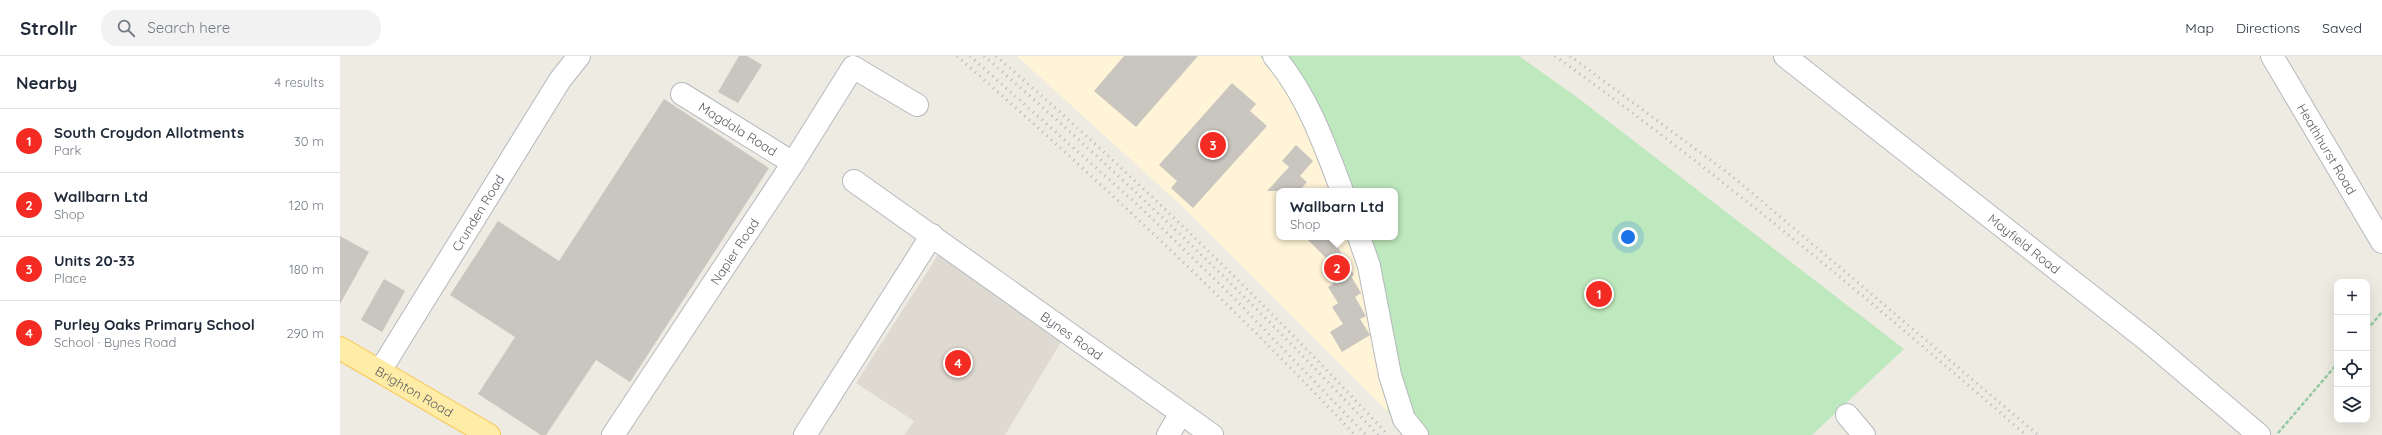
<!DOCTYPE html>
<meta charset="utf-8">
<style>
:root{--surface:#fff;--page:#f2f2f3;--text:#1f2937;--muted:#747a83;--line:#e0e1e3;--accent:#f42b23}
body{margin:0;font-family:Quicksand,sans-serif;background:var(--page);color:var(--text)}
.controls{position:absolute;right:12px;bottom:12px;display:grid;overflow:hidden;border-radius:8px;box-shadow:0 4px 16px #0002}
.controls button{width:36px;height:36px;display:grid;place-items:center;padding:0;border:0;border-bottom:1px solid var(--line);background:var(--surface);color:var(--text);font:20px sans-serif}
.you{position:absolute;left:1288px;top:181px;width:14px;height:14px;margin:-10px;border:3px solid #fff;border-radius:50%;background:#1a73e8;box-shadow:0 0 0 6px #1a73e833}
.badge{display:grid;place-items:center;width:26px;height:26px;border-radius:50%;background:var(--accent);color:#fff;font-size:13px;font-weight:700}
.pin{position:absolute;translate:-50% -50%;border:2px solid #fff;box-shadow:0 1px 4px #0006}
.popup{position:absolute;left:936px;top:132px;width:122px;height:52px;box-sizing:border-box;display:grid;place-content:center;border-radius:8px;background:var(--surface);filter:drop-shadow(0 1px 3px #0005);font-size:13px;white-space:nowrap;color:var(--muted)}
.popup b{font-size:15px;color:var(--text)}
.popup::after{content:'';position:absolute;left:50%;top:100%;margin-left:-8px;border:8px solid transparent;border-top-color:var(--surface)}
.list{margin:0;padding:0;list-style:none}
h2{display:flex;justify-content:space-between;align-items:center;height:52px;margin:0;padding:0 16px;font-size:17px}
h2 small{font-size:13px;font-weight:400;color:var(--muted)}
.list li{display:grid;grid-template-columns:26px 1fr auto;gap:12px;align-items:center;box-sizing:border-box;height:64px;padding:0 16px;border-top:1px solid var(--line)}
.list b{display:block;font-size:15px;white-space:nowrap}
.list p{margin:0;font-size:13px;white-space:nowrap;color:var(--muted)}
.list em{font-size:13px;font-style:normal;color:var(--muted)}
.icon{flex:none;width:22px;height:22px;fill:none;stroke:currentColor;stroke-width:2;stroke-linecap:round;stroke-linejoin:round}
.map{position:relative;flex:none;width:2042px;height:379px;overflow:hidden}
header{display:flex;align-items:center;gap:24px;box-sizing:border-box;height:56px;padding:0 20px;background:var(--surface);border-bottom:1px solid var(--line)}
header strong{font-size:19px}
nav{display:flex;gap:22px;margin-inline-start:auto;font-size:14px}
.search{width:280px;height:36px;background:var(--page);display:flex;align-items:center;gap:10px;box-sizing:border-box;padding:0 14px;border-radius:16px;color:var(--muted);font-size:15px}
main{display:flex}
aside{flex:1;background:var(--surface)}
.map>svg:first-child{display:block}
.commercial{fill:#fff4d7}
.education{fill:#dfdad1}
.green{fill:#bee8bd}
.building{fill:#c9c6bf}
.lines{fill:none;stroke-linecap:round;stroke-linejoin:round}
.minor-casing{stroke:#b5b9be;stroke-width:24}
.major-casing{stroke:#fac450;stroke-width:24}
.path{stroke:#95caa2;stroke-width:2.5;stroke-dasharray:4 2;stroke-linecap:butt}
.minor{stroke:#fff;stroke-width:22}
.major{stroke:#ffeda7;stroke-width:22}
.rail{stroke:#b4b5b5;stroke-width:3;stroke-dasharray:1 5;stroke-linecap:butt}
.labels{text-anchor:middle;stroke-width:3.5;stroke-linejoin:round;paint-order:stroke}
.street-label{font-size:13px;fill:#5b5f64;stroke:#fff}
</style>
<header>
<strong>Strollr</strong>
<div class="search"><svg class="icon" aria-label="search" viewBox="0 0 24 24"><circle cx="10" cy="10" r="6"/><path d="M15 15l6 6"/></svg>Search here</div>
<nav><a>Map</a><a>Directions</a><a>Saved</a></nav>
</header>
<main>
<aside>
<h2>Nearby<small>4 results</small></h2>
<ul class="list">
<li><span class="badge">1</span><div><b>South Croydon Allotments</b><p>Park</p></div><em>30 m</em></li>
<li><span class="badge">2</span><div><b>Wallbarn Ltd</b><p>Shop</p></div><em>120 m</em></li>
<li><span class="badge">3</span><div><b>Units 20-33</b><p>Place</p></div><em>180 m</em></li>
<li><span class="badge">4</span><div><b>Purley Oaks Primary School</b><p>School · Bynes Road</p></div><em>290 m</em></li>
</ul>
</aside>
<div class="map">
<svg width="2042" height="379" viewBox="0 0 2042 379">
<rect width="100%" height="100%" fill="#eeebe2"/>
<path class="commercial" d="M677,0H920L956,42L992,135H939V181H1009L1040,299L1048,356L845,153Z"/>
<path class="education" d="M598,199L721,286L665,379H564L574,365L516,327Z"/>
<path class="green" d="M920,0H1179L1238,42L1564,293L1472,379H1069L1048,356L1040,299L1012,181H1055V135H993L956,41Z"/>
<g class="building">
<path d="M399,0H407L422,9L398,47L378,36Z"/>
<path d="M784,0H858L796,71L754,35Z"/>
<path d="M892,27L916,48L910,55L927,70L853,152L831,132L837,125L819,109Z"/>
<path d="M324,43L429,112L290,326L256,304L206,379H201L138,338L175,281L110,239L158,165L219,205Z"/>
<path d="M956,89L973,105L960,120L967,126L959,135H927L949,111L942,105Z"/>
<path d="M0,180L29,196L0,248Z"/>
<path d="M965,181H992L1014,219L1011,220L1021,237L1015,241L1026,260L1020,263L1030,279L1002,296L990,276L1003,268L992,251L998,247L988,231L994,227L984,210L990,206Z"/>
<path d="M44,223L65,235L42,276L21,264Z"/>
</g>
<g class="lines">
<g class="minor-casing">
<g id="minor">
<path d="M934,0C967,39 984,87 1002,135"/>
<path id="s1" d="M1445,0L1807,284L1919,379"/>
<path id="s2" d="M1932,0L2042,186"/>
<path id="s3" d="M342,38L453,107"/>
<path id="s4" d="M514,125L872,379"/>
<path d="M1019,181L1029,210L1050,319L1064,363L1077,379"/>
<path id="s5" d="M40,315L220,24L239,0"/>
<path d="M1507,359L1524,379"/>
<path id="s6" d="M273,379L453,107L513,11L577,49"/>
<path d="M465,379L592,179"/>
<path d="M828,379L841,357"/>
</g>
</g>
<g class="major-casing">
<g id="major">
<path id="s7" d="M0,292L149,379"/>
</g>
</g>
<g class="path">
<path d="M2027,274L2042,256"/>
<path d="M1938,377L1997,308"/>
</g>
<use href="#minor" class="minor"/>
<use href="#major" class="major"/>
<g class="rail">
<path d="M617,0C755,121 889,245 1015,379"/>
<path d="M630,0L799,150L892,240L1026,379"/>
<path d="M644,0C782,119 914,246 1038,379"/>
<path d="M656,0C794,119 924,246 1048,379"/>
<path d="M1215,0C1379,118 1534,247 1686,379"/>
<path d="M1230,0L1392,120L1698,379"/>
</g>
</g>
<g class="labels">
<g class="street-label">
<text dy="5" stroke="none"><textPath href="#s3" startOffset="66">Magdala Road</textPath></text>
<text dy="5" stroke="none"><textPath href="#s2" startOffset="108">Heathhurst Road</textPath></text>
<text dy="5" stroke="none"><textPath href="#s5" startOffset="186">Crunden Road</textPath></text>
<text dy="5" stroke="none"><textPath href="#s1" startOffset="304">Mayfield Road</textPath></text>
<text dy="5" stroke="none"><textPath href="#s6" startOffset="220">Napier Road</textPath></text>
<text dy="5" stroke="none"><textPath href="#s4" startOffset="267">Bynes Road</textPath></text>
<text dy="5" stroke="none"><textPath href="#s7" startOffset="86">Brighton Road</textPath></text>
</g>
</g>
</svg>
<div class="controls">
<button>+</button>
<button>−</button>
<button><svg class="icon" aria-label="locate" viewBox="0 0 24 24"><circle cx="12" cy="12" r="6"/><path d="M12 2v4M12 18v4M2 12h4M18 12h4"/></svg></button>
<button><svg class="icon" aria-label="layers" viewBox="0 0 24 24"><path d="M12 4l9 5-9 5-9-5zM3 14l9 5 9-5"/></svg></button>
</div>
<div class="you"></div>
<div class="pin badge" style="left:1259px;top:238px">1</div>
<div class="pin badge" style="left:997px;top:212px">2</div>
<div class="popup"><b>Wallbarn Ltd</b>Shop</div>
<div class="pin badge" style="left:873px;top:89px">3</div>
<div class="pin badge" style="left:618px;top:307px">4</div>
</div>
</main>
